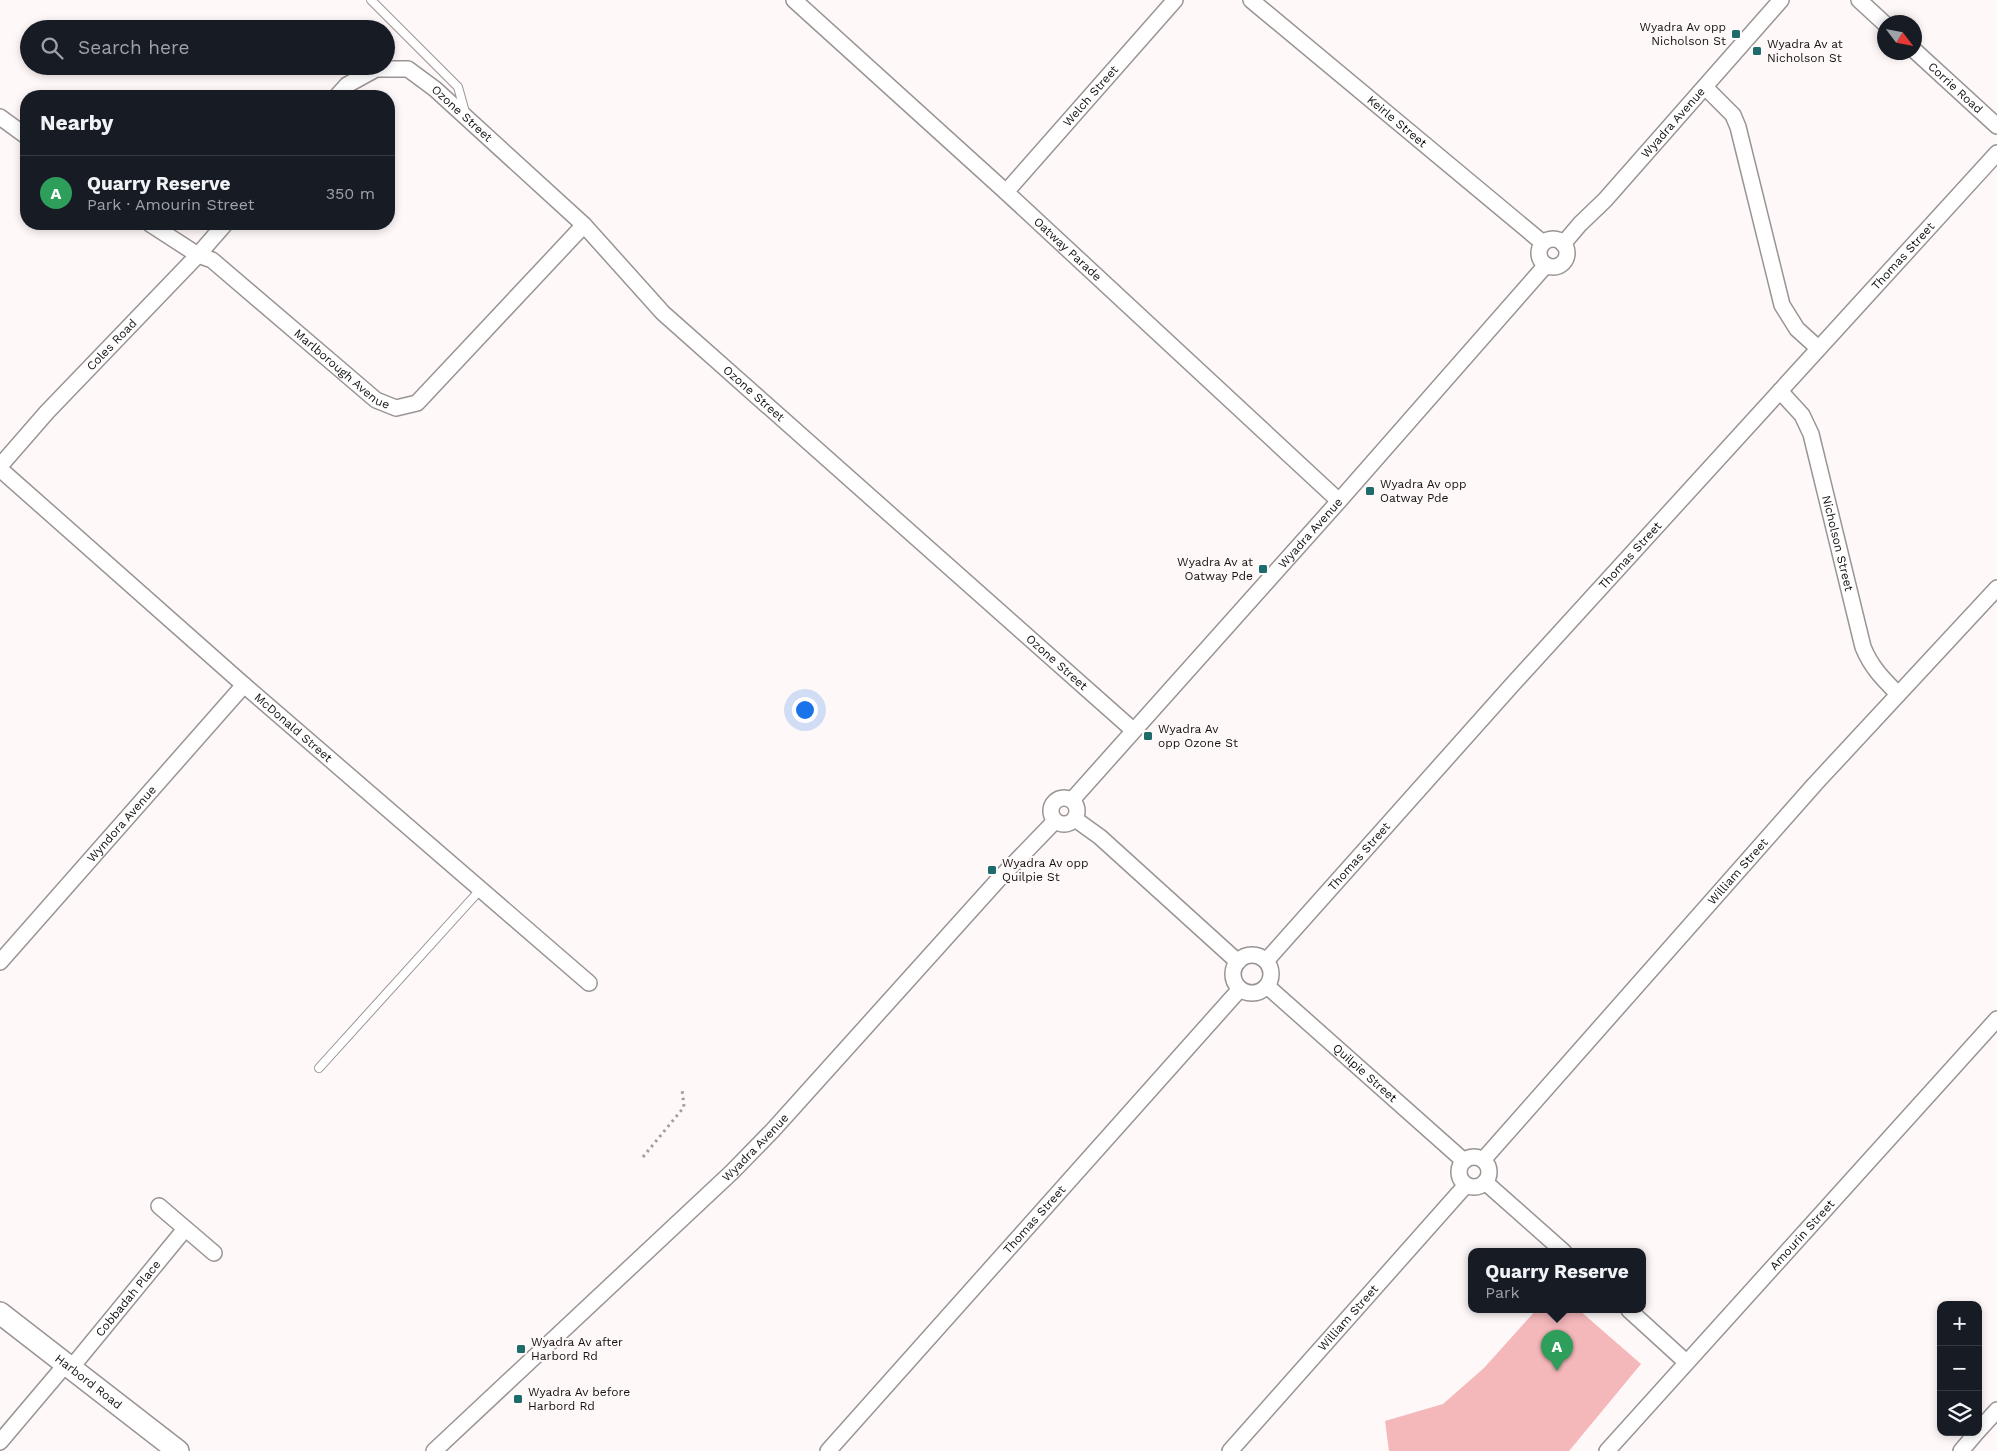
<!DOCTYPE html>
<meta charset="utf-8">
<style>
:root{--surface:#171b24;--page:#20242c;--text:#f1f3f6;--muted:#9ea1a6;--line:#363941;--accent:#92b6b7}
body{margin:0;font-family:"Work Sans",sans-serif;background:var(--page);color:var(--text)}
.controls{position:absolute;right:15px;bottom:15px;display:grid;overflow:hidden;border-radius:10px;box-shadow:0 2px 8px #0003}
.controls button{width:45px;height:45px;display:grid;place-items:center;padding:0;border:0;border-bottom:1px solid var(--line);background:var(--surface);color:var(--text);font:25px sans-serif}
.compass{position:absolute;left:1877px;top:15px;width:45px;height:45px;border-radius:50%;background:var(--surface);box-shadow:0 2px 8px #0003;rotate:122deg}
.you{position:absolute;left:804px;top:709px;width:18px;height:18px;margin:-12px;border:4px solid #fff;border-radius:50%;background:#1a73e8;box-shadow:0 0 0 8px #1a73e833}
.badge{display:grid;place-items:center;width:32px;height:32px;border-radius:50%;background:var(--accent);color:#fff;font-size:16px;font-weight:700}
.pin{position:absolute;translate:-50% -41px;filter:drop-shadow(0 1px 2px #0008)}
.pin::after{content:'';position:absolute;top:26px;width:18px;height:15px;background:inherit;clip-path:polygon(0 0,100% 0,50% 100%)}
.popup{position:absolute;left:1468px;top:1248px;width:178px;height:65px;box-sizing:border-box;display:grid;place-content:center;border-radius:10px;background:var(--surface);filter:drop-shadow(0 1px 4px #0005);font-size:16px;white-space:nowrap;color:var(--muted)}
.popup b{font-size:19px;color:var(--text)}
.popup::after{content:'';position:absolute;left:50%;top:100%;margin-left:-10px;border:10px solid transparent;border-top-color:var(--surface)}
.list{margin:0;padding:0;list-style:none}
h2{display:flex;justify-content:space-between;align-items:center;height:65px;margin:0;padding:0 20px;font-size:21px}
h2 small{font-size:16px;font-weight:400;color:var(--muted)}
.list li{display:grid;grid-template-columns:32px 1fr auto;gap:15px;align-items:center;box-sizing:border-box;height:75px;padding:0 20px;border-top:1px solid var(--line)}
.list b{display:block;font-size:19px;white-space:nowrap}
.list p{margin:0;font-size:16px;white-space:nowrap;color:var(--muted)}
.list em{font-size:16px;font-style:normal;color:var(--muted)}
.icon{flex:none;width:28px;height:28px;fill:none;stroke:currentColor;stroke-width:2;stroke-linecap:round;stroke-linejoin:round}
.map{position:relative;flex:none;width:1997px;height:1451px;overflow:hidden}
.search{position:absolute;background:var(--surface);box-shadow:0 2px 8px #0003;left:20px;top:20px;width:375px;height:55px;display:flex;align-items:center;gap:12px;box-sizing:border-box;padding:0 18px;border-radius:28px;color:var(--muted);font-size:19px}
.panel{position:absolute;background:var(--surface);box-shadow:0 2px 8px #0003;left:20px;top:90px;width:375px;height:140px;border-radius:20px}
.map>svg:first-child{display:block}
.green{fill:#f4b7ba}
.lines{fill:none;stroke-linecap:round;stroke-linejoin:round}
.lane-casing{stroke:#9a9494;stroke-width:10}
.street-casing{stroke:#9a9494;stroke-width:18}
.secondary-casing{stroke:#9a9494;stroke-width:24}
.path{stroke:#a19c9d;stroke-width:3;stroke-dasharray:2.5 4;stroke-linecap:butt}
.lane{stroke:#fff;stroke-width:8}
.street{stroke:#fff;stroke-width:15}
.secondary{stroke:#fff;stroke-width:21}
.poi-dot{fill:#1e6b6b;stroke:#fff8f9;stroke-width:2}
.labels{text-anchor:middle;stroke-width:4;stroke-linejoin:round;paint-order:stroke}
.poi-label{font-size:12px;fill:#131111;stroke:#fff8f9;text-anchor:start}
.street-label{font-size:12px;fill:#131111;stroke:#fff8f9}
</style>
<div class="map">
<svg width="1997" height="1451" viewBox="0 0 1997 1451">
<rect width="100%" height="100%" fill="#fff8f9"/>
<path class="green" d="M1536,1310H1579L1641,1364L1569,1451H1389L1385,1421L1443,1404L1484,1368Z"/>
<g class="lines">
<g class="lane-casing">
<g id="lane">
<path d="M371,0L458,87L465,112"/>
<path d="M319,1068L480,890"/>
</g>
</g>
<g class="street-casing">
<g id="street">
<path id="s1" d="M794,0L1006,192L1339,501"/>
<path id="s2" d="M1251,0L1543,243"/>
<path d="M1859,0L1884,23"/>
<path id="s3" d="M1914,50L1997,126"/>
<path d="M1705,87L1733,115L1738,127L1782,305L1797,329L1818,348"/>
<path id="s4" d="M337,96L347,85L376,69H408L435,89L584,225L663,313L1133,730"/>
<path d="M0,117L26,136"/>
<path id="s5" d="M1006,192L1175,0"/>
<path id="s6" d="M150,224L198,255L212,260L376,400L396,408L417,403L584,225"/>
<circle cx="1553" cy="253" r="14"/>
<path id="s7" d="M1563,244L1580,224L1605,200L1781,0"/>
<path id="s8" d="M1780,391L1802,415L1811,434L1863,647C1871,667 1883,679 1898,694"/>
<path id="s9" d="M0,466L47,412L198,255L225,224"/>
<path id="s10" d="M0,469L244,685L589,983"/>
<circle cx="1064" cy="811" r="13"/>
<path id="s11" d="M1072,800L1339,501L1546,265"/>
<path d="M1075,819L1100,837L1238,962"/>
<circle cx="1252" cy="974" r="19"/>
<path id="s12" d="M1266,961L1512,685L1997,153"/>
<path id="s13" d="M0,962L244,685"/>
<path id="s14" d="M1267,986L1464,1161"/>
<circle cx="1474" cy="1172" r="15"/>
<path id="s15" d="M1483,1160L1815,784L1997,588"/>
<path d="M1485,1182L1564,1252"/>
<path d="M159,1206L214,1253"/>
<path d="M1629,1310L1686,1362"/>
<path id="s16" d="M71,1368L185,1229"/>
<path d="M1978,1431L1997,1410"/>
<path d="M0,1442L66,1364"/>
<path id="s17" d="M434,1451L732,1172L773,1130L998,880L1055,821"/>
<path id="s18" d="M828,1451L1240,989"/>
<path id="s19" d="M1230,1451L1466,1185"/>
<path id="s20" d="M1607,1451L1997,1019"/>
<path d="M1961,1451L1977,1432"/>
</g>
</g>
<g class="secondary-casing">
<g id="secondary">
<path id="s21" d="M0,1313L178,1451"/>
</g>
</g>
<path class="path" d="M643,1157L684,1107L682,1089"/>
<use href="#lane" class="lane"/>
<use href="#street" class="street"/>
<use href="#secondary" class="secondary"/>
</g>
<g class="poi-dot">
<rect x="1731" y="29" width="10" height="10" rx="2.5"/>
<rect x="1752" y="46" width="10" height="10" rx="2.5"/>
<rect x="1365" y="486" width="10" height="10" rx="2.5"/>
<rect x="1258" y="564" width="10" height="10" rx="2.5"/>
<rect x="1143" y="731" width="10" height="10" rx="2.5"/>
<rect x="987" y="865" width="10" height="10" rx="2.5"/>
<rect x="516" y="1344" width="10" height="10" rx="2.5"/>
<rect x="513" y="1394" width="10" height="10" rx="2.5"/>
</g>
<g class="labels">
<g class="poi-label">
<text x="1726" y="31" text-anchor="end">Wyadra Av opp<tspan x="1726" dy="14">Nicholson St</tspan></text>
<text x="1767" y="48">Wyadra Av at<tspan x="1767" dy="14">Nicholson St</tspan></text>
<text x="1380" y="488">Wyadra Av opp<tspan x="1380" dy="14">Oatway Pde</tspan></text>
<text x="1253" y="566" text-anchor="end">Wyadra Av at<tspan x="1253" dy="14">Oatway Pde</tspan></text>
<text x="1158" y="733">Wyadra Av<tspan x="1158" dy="14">opp Ozone St</tspan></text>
<text x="1002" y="867">Wyadra Av opp<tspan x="1002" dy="14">Quilpie St</tspan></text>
<text x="531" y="1346">Wyadra Av after<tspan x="531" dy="14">Harbord Rd</tspan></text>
<text x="528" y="1396">Wyadra Av before<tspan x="528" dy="14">Harbord Rd</tspan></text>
</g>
<g class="street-label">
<text dy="4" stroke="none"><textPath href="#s3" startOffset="56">Corrie Road</textPath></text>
<text dy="4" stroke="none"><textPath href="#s5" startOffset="128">Welch Street</textPath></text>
<text dy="4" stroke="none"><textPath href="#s4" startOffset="150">Ozone Street</textPath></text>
<text dy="4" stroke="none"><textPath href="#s2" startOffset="190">Keirle Street</textPath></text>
<text dy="4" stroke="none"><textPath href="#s7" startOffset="164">Wyadra Avenue</textPath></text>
<text dy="4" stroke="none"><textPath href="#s1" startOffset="370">Oatway Parade</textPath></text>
<text dy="4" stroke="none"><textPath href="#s12" startOffset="950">Thomas Street</textPath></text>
<text dy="4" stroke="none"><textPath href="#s9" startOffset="165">Coles Road</textPath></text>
<text dy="4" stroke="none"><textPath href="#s6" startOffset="242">Marlborough Avenue</textPath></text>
<text dy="4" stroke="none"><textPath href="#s4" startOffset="555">Ozone Street</textPath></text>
<text dy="4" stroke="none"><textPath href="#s11" startOffset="358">Wyadra Avenue</textPath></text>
<text dy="4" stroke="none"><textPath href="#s8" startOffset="166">Nicholson Street</textPath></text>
<text dy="4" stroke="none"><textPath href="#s12" startOffset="545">Thomas Street</textPath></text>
<text dy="4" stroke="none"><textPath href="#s4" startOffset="960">Ozone Street</textPath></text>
<text dy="4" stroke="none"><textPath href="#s10" startOffset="391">McDonald Street</textPath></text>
<text dy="4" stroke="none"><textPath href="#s13" startOffset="184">Wyndora Avenue</textPath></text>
<text dy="4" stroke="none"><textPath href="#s12" startOffset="140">Thomas Street</textPath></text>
<text dy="4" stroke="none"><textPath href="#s15" startOffset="385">William Street</textPath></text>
<text dy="4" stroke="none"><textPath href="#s14" startOffset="131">Quilpie Street</textPath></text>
<text dy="4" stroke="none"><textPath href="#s17" startOffset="442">Wyadra Avenue</textPath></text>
<text dy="4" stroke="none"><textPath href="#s18" startOffset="310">Thomas Street</textPath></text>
<text dy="4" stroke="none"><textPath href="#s20" startOffset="291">Amourin Street</textPath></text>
<text dy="4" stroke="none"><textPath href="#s16" startOffset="90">Cobbadah Place</textPath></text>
<text dy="4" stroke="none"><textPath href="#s19" startOffset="178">William Street</textPath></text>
<text dy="4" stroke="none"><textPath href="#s21" startOffset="112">Harbord Road</textPath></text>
</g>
</g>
</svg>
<div class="controls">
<button>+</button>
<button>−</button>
<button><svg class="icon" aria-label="layers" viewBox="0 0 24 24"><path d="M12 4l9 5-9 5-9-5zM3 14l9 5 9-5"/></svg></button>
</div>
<svg class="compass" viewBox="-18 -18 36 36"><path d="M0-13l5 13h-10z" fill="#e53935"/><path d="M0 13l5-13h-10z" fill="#9ea1a6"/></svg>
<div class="you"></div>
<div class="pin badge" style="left:1557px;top:1371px;background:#2e9e5b">A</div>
<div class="popup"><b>Quarry Reserve</b>Park</div>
<div class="search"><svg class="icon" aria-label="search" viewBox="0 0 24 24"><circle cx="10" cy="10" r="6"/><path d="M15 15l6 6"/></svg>Search here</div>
<section class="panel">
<h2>Nearby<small></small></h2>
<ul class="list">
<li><span class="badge" style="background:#2e9e5b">A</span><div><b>Quarry Reserve</b><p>Park · Amourin Street</p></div><em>350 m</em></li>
</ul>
</section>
</div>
